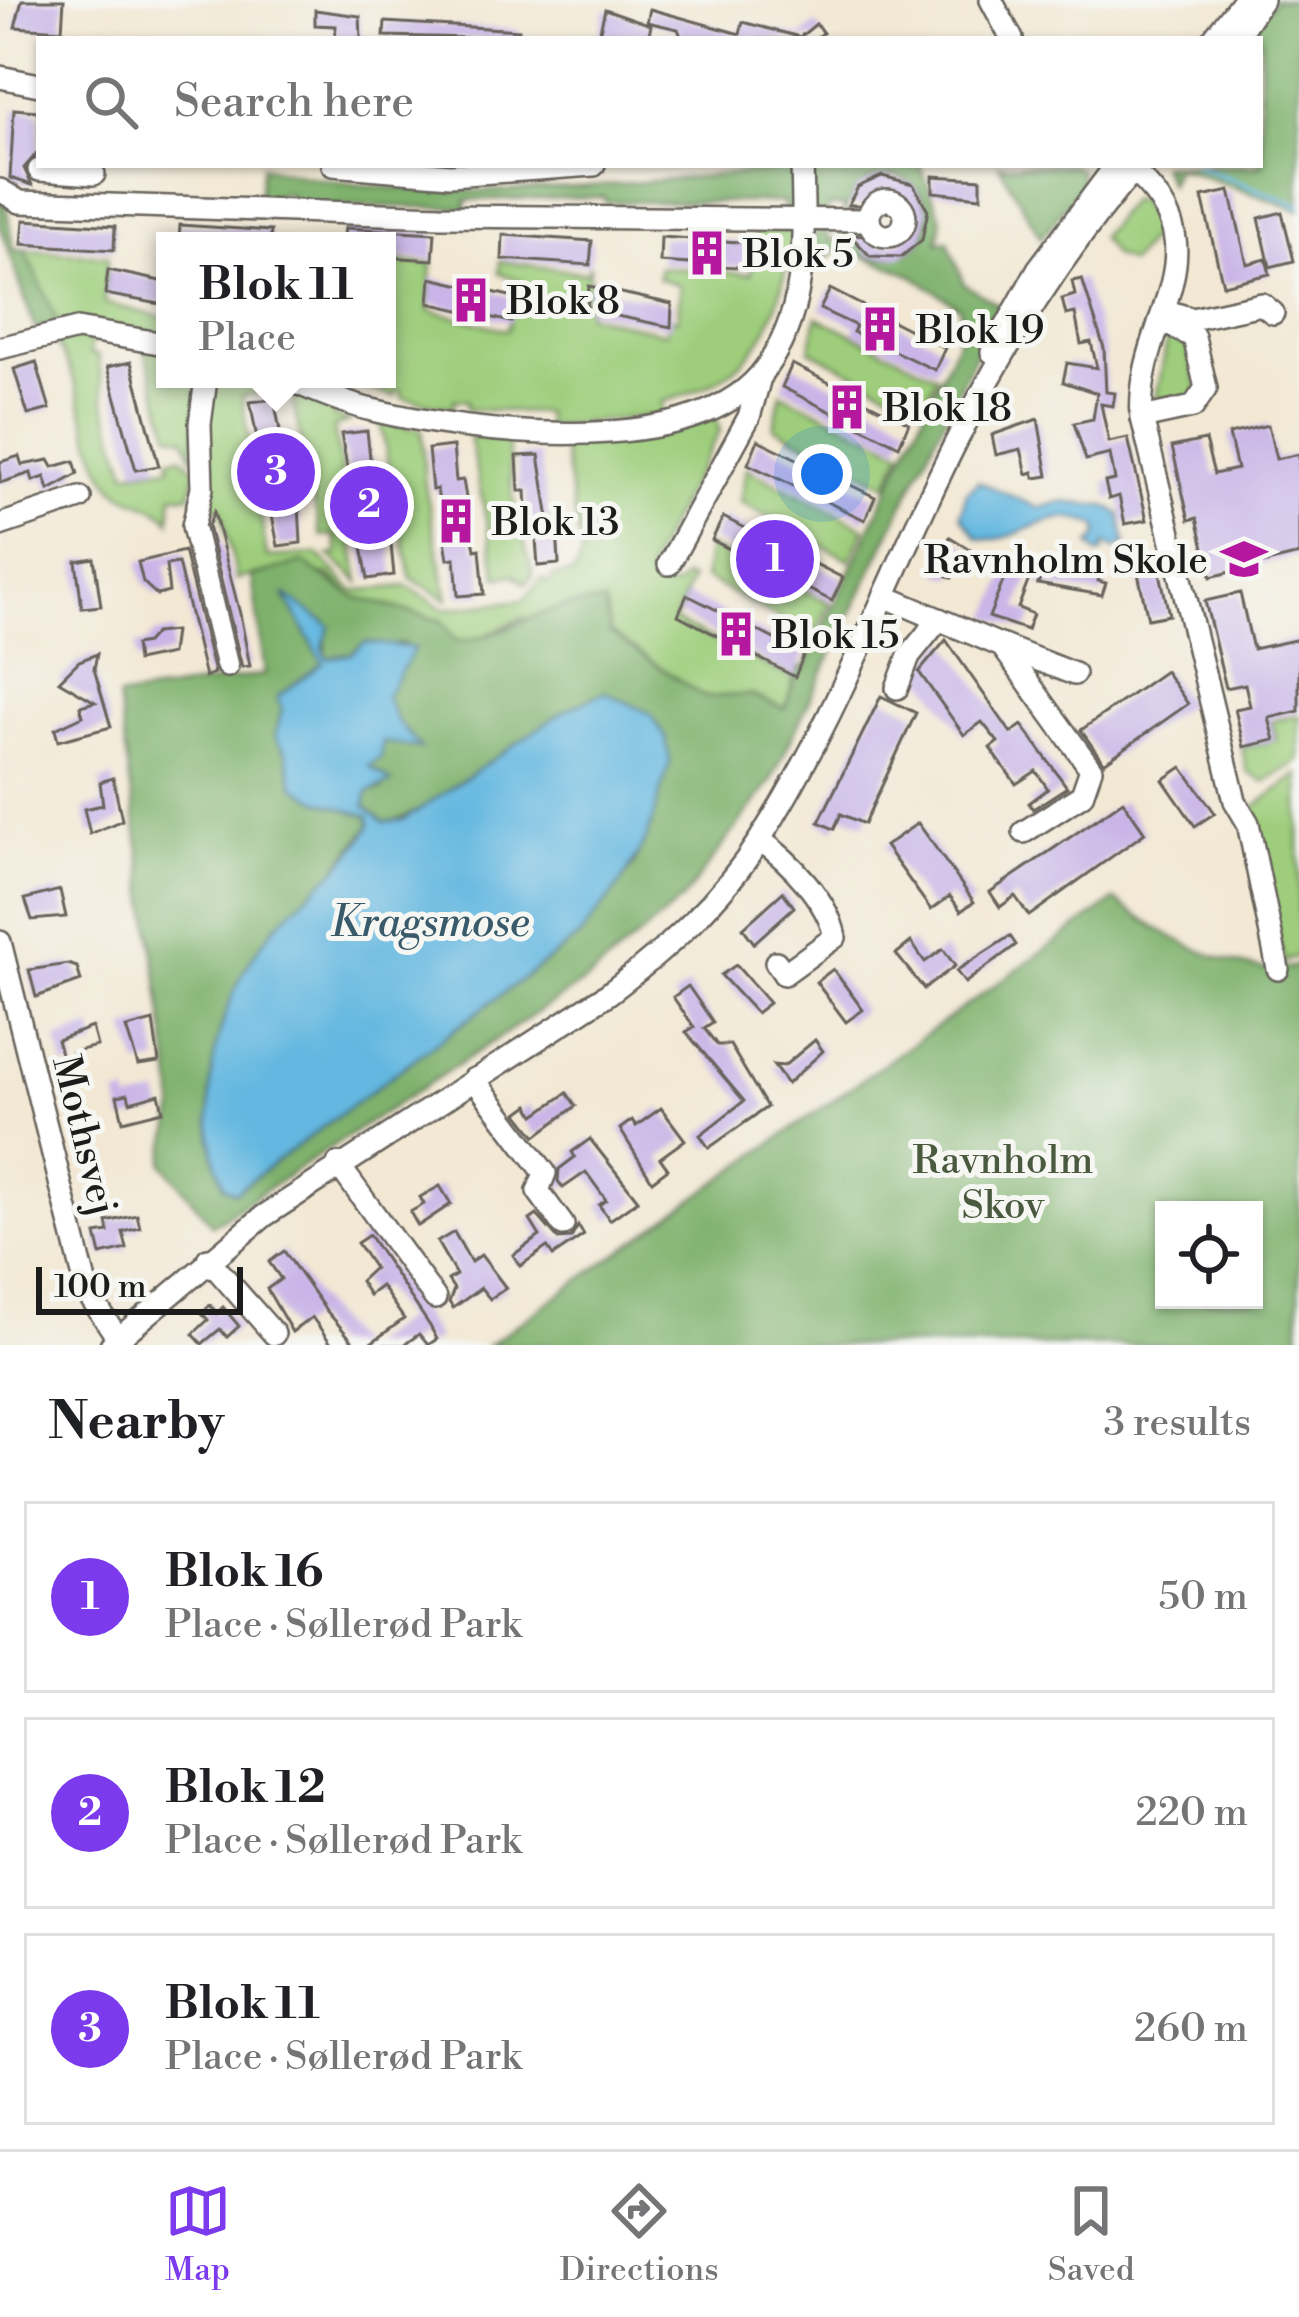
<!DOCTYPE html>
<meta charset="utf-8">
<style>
:root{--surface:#fff;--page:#f2f2f2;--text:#202124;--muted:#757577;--line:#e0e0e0;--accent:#7c3aed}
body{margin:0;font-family:"Libre Bodoni",serif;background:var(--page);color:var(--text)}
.controls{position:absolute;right:36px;bottom:36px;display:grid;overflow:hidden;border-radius:0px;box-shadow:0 3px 9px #0004}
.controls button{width:108px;height:108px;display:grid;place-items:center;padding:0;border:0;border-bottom:3px solid var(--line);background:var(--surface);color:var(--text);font:60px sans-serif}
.scale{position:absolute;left:36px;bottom:30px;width:207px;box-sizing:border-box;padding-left:12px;border:6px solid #1c1c1c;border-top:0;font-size:33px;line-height:42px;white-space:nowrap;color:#1c1c1c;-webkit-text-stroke:9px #f6f6f2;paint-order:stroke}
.you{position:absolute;left:822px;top:474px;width:42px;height:42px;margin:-30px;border:9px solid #fff;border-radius:50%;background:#1a73e8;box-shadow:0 0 0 18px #1a73e833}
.badge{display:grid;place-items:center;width:78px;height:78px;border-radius:50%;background:var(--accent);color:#fff;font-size:39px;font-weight:700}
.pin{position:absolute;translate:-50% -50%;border:6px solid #fff;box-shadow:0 3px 12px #0006}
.popup{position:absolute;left:156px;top:232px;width:240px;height:156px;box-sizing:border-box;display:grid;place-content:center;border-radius:0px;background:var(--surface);filter:drop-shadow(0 3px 9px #0005);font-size:39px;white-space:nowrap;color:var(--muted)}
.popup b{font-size:45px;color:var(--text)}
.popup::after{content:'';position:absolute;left:50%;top:100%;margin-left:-24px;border:24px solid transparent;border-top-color:var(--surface)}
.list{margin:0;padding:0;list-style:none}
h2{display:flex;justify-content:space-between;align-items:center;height:156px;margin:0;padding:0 48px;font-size:51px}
h2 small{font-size:39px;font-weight:400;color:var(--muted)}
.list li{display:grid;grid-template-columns:78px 1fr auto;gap:36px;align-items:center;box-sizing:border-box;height:192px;margin:0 24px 24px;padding:0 24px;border:3px solid var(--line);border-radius:0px}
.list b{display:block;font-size:45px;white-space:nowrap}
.list p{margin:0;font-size:39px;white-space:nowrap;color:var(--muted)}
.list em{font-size:39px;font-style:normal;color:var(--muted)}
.icon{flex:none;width:66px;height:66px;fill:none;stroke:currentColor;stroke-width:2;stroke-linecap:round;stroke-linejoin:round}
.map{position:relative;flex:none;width:1299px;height:1345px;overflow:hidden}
.search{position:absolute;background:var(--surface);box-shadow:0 3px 9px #0004;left:36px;right:36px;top:36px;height:132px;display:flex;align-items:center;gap:30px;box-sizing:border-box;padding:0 42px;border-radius:0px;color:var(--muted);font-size:45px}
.sheet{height:804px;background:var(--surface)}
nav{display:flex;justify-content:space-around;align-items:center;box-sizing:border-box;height:168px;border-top:3px solid var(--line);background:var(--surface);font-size:33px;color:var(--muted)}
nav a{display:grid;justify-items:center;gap:6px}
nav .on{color:var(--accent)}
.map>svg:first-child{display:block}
.green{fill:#9ece7c;stroke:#5d754c;stroke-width:3}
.forest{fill:#7eb16c;stroke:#4d6644;stroke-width:3;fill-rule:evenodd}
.water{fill:#64b7e0;stroke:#406a7e;stroke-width:3}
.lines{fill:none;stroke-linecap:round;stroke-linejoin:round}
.stream{stroke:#64b7e0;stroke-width:4.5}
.building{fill:#c9b5e7}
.minor-casing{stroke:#67635c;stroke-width:26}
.minor{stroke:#fff;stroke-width:21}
.labels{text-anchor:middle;stroke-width:10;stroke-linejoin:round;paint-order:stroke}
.poi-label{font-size:39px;fill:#1c1c1c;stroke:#f6f6f2;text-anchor:start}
.street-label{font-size:39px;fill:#1c1c1c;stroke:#f6f6f2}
.park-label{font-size:39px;fill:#4a5a3e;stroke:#f6f6f2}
.water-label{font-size:42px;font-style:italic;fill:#395a6a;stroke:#f6f6f2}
</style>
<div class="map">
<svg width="1299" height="1345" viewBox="0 0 1299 1345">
<rect width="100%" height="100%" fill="#f6f6f2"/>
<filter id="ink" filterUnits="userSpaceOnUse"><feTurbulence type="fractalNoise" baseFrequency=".00833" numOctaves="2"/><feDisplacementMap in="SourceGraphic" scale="24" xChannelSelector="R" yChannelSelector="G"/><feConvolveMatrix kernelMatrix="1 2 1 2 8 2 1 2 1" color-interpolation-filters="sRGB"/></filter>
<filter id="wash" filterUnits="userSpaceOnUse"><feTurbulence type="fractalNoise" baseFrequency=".004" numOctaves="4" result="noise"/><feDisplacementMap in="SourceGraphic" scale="48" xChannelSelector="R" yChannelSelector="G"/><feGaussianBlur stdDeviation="2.7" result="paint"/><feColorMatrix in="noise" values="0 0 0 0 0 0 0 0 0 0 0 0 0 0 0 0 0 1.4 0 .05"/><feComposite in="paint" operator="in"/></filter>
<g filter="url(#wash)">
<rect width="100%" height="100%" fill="#f2e8d4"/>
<g class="green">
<path d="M1131,199L1141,202L1158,229L1130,263L1114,256L1100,237Z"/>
<path d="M756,227L796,233V257H788C774,341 744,380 662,402L663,415L546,426L545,413L467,409V401L454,400L453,408L402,398V391L396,390L395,396L334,379H387V261L432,264L429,310L507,330L512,314L519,311L521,280L499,273L500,261L587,273L590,265L587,314L665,333L671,319H678L680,285L658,278L659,267L751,274Z"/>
<path d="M14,249L108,256L104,303L165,318V336L58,324Z"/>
<path d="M817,317L937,376L921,407L810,350Z"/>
<path d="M1169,331L1185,337L1198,388L1196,396L1154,409Z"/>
<path d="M92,336L90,354L98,356L105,403L127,472L170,467V458L181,456L197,470L190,495H173L170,521C155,501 122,503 109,481C82,438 84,380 54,341Z"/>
<path d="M144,346L165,350V379H198L193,459L185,437L170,434Z"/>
<path d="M211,379H244V383L272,391L242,396L267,557L318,554L353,591L407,586L444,609L524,600L542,579L549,583L554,576L574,574L582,554L561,439L713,412L720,431C707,455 646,561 648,576L665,588L677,586L685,577L691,580L674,621L794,679L785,709L751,695L704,697L610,633L522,618L475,640L456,641L442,621L352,596L329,575L283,569L237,579L221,508L203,510Z"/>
<path d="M291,393L335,408L333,417L350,421L334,427L360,582L329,555L338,554L335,535L321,536Z"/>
<path d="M781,393L902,451L887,485L774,427Z"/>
<path d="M380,421L422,430L425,485L448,600L411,578Z"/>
<path d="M469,436L507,439L513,498L533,575L526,584L515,575L498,577Z"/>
<path d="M746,468L865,528L850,560L740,502Z"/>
<path d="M709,547L830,603L814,637L704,578Z"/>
<path d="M1299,715V761L1264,782L1247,772L1242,748L1276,740L1272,721Z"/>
<path d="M1299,774V956L1284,962L1249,811Z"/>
</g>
<g class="forest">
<path d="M1274,0H1299V210L1176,167L1169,184L1161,165H1260V39H1247Z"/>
<path d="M920,165L942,219L938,242L948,241L964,284L999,305L770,783L683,899L590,978L212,1225L163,1163L175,1108L173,1087L118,698L265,674L252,577L303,562L353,596L442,621L456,641C511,638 543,598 605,604L610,633L704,697L751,695L785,709L799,667L804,669L808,661L960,335V308L914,276L840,247L823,262L812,256L814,235L828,228L829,240L841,239V228H848L870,256C957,269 935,156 873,179C857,185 849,198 845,214L843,206H828L827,217L813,213L807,169ZM284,595L312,619L325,621L326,658L404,643L386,696L397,721L419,747L382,742L369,766L382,789L368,792L365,806L384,822C420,825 534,722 582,704L670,762L634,865L579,937L235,1192L227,1015L244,971L276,925L320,888L370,826L369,816L319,801L294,786L286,752L275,737L291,686L323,663Z"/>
<path d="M999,165H1072L1080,170L1082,184L1041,238Z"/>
<path d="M262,166C436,213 618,181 795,169L796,207L784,217L785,203L779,202H605L604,197L467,200L466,208L290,205V194H278L277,204L258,203Z"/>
<path d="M0,199L6,204L14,249L27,253L58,324L35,329L0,224Z"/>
<path d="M1115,900C1156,932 1248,984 1299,965V1345H488ZM1164,1210H1254V1300H1164Z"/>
</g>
<g class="water">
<path d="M978,481L1039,508L1061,502L1106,506L1120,514L1126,544L1114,549L1105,543L1103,553H1097L1090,545L1099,534L1097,526C1044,500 1023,548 978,538L961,515L966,493Z"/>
<path d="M284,594L330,626L323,646L326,658L351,654L365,642L415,648L386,696L397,721L421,748L383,742L381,758L369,766L392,782L368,792L365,806L384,822L404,820L564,711L605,692L651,714L666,738L670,762L647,838L619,886L579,937L235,1192L224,1187C191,1106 217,992 275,927C306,892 347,868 370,826L369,816L319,801L294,786L286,752L275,737L282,709L277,697L323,663Z"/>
</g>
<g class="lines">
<path class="stream" d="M1196,165L1299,206"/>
</g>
<g id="blocks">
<g class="building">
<path d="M22,0H64L62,30L15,27Z"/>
<path d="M605,9L651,25L648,39H598Z"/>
<path d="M650,9L740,34L743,22L800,37L816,24L823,33L814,39H682L678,29L647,22Z"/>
<path d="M315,10L360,16L361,39H335L336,26L315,25Z"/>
<path d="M385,22L519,30L518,39L384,36Z"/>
<path d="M14,109L37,111L39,117V151L24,168L32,185L10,178Z"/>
<path d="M882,176L913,184L928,210L922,240L901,257L870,256L850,235H865L881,246L903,241L911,233L912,204L901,194L886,190L862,205H848L858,187Z"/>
<path d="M933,176L981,179V197L933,192Z"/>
<path d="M1230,191L1247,264L1266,259L1270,274L1223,285L1202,197Z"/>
<path d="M1282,212L1294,261L1270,267L1259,218Z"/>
<path d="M24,220L115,226L114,250L22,244Z"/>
<path d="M180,225L271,231L270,241H179Z"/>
<path d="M345,228L435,233L433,260L387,257V241H343Z"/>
<path d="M503,235L592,241L590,265L502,259Z"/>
<path d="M661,237L754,243L752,268L660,262Z"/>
<path d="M108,270L165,282V305L105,294Z"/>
<path d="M431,278L514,297L511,322L429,303Z"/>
<path d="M1082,279L1104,348L1106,392L1115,393L1113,406L1101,404L1109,442L1128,438L1147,520L1125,524L1119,496L1109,499L1105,482L1115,480L1110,454L1086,460L1074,423L1093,419L1097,393L1063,382L1067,363L1097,368L1091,342L1081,344L1075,313L1066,315L1062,299L1075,295L1072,281Z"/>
<path d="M589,286L672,304L671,327L587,310Z"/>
<path d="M830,289L945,348L935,370L853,332L856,326L820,309Z"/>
<path d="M36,362L50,409L28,415L14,369Z"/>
<path d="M131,362L159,466L136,470L107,367Z"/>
<path d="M792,364L909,423L899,446L782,387Z"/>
<path d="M274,399L294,505H299L301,543L278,546L250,402Z"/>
<path d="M1038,419L1048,476L1035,478L1033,472L1027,474L1021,449L996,455L992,435Z"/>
<path d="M1268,425L1276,459L1299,454V555L1211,577L1197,518L1189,520L1172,447L1205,440L1214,474L1237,469L1229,434Z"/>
<path d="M367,431L375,500L381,499L385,535H390L394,575L368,579L341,434Z"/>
<path d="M758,440L875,497L865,520L748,464Z"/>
<path d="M453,446L456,481L463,480L475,550L480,549L484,594L458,596L455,558L448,559L437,489L432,490L428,449Z"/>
<path d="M539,455L550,526H557L559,564L538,566L535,526H528L526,491H519L517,456Z"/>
<path d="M19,456L22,465L49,460L53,467L74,461L78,474L49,490L45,477L33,481L31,473L0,483V462Z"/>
<path d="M214,512L240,614L250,666L242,667L208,526Z"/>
<path d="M723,517L843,578L832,601L712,540Z"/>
<path d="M950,537L976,553L971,565L961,560L952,578L935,570Z"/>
<path d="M184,551L214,673L205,677L178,563L166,565L169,592L157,595L143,582L138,562Z"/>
<path d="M94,558L101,606L82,608L76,561Z"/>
<path d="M1064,564L1099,576L1098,581L1106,583L1102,595L1038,584L1044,569L1060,575Z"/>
<path d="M1009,566L1031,574L1018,608L1033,614L1027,630L989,617Z"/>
<path d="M1159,568L1169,615L1148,619L1138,573Z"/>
<path d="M1240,593L1253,649L1299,639V711L1269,718L1275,740L1244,747L1235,709L1250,706L1245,684L1226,688L1205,601Z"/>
<path d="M687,595L804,654L795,677L678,615Z"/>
<path d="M174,631L171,654L137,661L135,645L146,643L155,633Z"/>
<path d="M946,640L1011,733L1022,725L1067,787L1033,809L1029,803L1048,789L1036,771L1016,784L990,748L998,742L982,722L964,735L919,672Z"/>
<path d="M97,654L94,669L111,727L58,741L55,729L83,716L80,706L95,702L59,681L79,661Z"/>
<path d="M1165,671L1188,704L1104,763L1081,730Z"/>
<path d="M881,696L916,713L864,824L841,814L834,829L819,822Z"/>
<path d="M1182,767L1215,813L1195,826L1163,780Z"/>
<path d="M113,778L122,820L90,834L84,809L103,805L100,782Z"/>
<path d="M1123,801L1145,833L1029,916L1015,896L1000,907L990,892Z"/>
<path d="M918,823L974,902L961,911L950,896L931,910L885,846Z"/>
<path d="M60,890L66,917L32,920L25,899Z"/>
<path d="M783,892L794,907L754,943L743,928Z"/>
<path d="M1010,936L1016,945L965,983L956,971Z"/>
<path d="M911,942L925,962L943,949L955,966L924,989L896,954Z"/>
<path d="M68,964L77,967L81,981L36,997L29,970Z"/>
<path d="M736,965L769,1003L756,1013L721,975Z"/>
<path d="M833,969L863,1010L846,1022L816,982Z"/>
<path d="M688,986L713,1022L704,1028L717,1045H730L767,1107L709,1148L700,1135L744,1101L686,1032L694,1027L673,997Z"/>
<path d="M153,1021L159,1062L138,1065L126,1028Z"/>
<path d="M92,1027L97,1046L72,1052L75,1064L65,1067L57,1040Z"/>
<path d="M815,1040L823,1051L787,1084L773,1065L784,1066Z"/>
<path d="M567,1093L576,1106L536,1136L518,1113L529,1105L535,1115Z"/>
<path d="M128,1094L130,1102L159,1094L163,1111L123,1121L117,1096Z"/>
<path d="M661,1108L685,1140L660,1158L668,1169L652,1181L620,1129L632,1120L636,1126Z"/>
<path d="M590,1139L638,1200L610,1220L599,1205L606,1200L586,1172L563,1188L558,1181L559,1169L575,1157L572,1152Z"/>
<path d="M440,1186L451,1204L418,1226L410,1212L424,1204L420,1197Z"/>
<path d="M137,1215L140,1228L123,1232L127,1249L101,1255L96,1234L109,1232L107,1222Z"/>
<path d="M537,1215L558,1239L571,1238L578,1226L584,1235L553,1256L547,1247L520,1266L513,1255L540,1236L530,1220Z"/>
<path d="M454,1232L471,1262L481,1255L506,1288L490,1299L481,1288L453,1308L449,1302L454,1289L448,1280L456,1275L437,1242Z"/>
<path d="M369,1235L430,1326L437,1339L428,1345L419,1334L404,1345H368L404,1319L381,1286L369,1295L360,1281L374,1268L357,1243Z"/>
<path d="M284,1251L325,1309L356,1345H332L312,1317L292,1332L267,1289L281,1279L269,1262Z"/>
<path d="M210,1305L217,1313L223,1307L239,1326L227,1337L220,1329L202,1344L193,1334L208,1320L202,1313Z"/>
</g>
</g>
</g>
<g filter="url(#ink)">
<use href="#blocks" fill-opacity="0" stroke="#67635c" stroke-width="3"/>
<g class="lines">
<g class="minor-casing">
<g id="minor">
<path d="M991,0L1012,39"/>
<path d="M1213,39L1243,0"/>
<path d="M1235,39L1262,0"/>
<path d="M0,77L39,85"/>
<path d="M333,165L450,175L594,165"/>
<path d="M1125,165C1233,248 1134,318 1142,418L1235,801L1248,823L1278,969"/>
<path d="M39,170L94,174"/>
<path d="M0,190L20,202L441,216L869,220"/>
<circle cx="887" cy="218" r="18"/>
<path d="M1170,312L1192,319L1262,304L1273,313"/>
<path d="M0,348L77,329L165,344"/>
<path d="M992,352L1038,269L1116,165"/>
<path d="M206,379L200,424L202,488L193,526L227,666"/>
<path d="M286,379C314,390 342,403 372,410C468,433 687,461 760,375C809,316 804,237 802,165"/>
<path d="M1142,418L1193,407L1206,388L1194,337L1160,320"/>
<path d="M0,525L80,498"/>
<path d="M669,564L749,417L761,374"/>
<path d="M884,596L1002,646L1091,769L1082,795L1024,832"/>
<path d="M1003,646L1074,674"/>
<path d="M897,688L909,656L939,619"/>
<path d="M760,840C790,861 828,901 835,937L784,974L776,962"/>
<path d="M0,942L88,1294L118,1338"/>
<path d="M474,1079L545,1173L538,1191L563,1225"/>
<path d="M338,1164L435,1298"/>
<path d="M208,1259L274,1334"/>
<path d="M111,1345L264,1216L608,994C666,950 721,901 760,839C840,714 891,570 958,438C1007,341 1067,247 1138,165"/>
</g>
</g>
<use href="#minor" class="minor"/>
</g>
</g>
<defs>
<g id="building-bare" transform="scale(3.6)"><path d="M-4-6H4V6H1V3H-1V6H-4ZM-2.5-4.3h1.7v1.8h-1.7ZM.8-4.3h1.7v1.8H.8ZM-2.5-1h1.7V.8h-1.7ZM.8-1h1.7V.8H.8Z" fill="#b5179e" stroke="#f6f6f2" stroke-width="2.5" paint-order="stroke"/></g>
<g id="school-bare" transform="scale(3.6)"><path d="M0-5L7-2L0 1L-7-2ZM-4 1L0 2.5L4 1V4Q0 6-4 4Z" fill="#b5179e" stroke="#f6f6f2" stroke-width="2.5" paint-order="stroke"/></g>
</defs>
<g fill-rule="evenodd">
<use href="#building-bare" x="707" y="253"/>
<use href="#building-bare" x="471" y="300"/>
<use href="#building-bare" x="880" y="329"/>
<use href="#building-bare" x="847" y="407"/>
<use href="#building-bare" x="456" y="521"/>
<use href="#school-bare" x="1244" y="559"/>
<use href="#building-bare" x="736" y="634"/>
</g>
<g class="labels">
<g class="poi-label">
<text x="743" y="267">Blok 5</text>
<text x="507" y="314">Blok 8</text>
<text x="916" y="343">Blok 19</text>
<text x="883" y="421">Blok 18</text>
<text x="492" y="535">Blok 13</text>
<text x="1208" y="573" text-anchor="end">Ravnholm Skole</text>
<text x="772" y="648">Blok 15</text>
</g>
<g class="street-label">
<text transform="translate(86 1135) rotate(76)" y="14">Mothsvej</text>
</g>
<g class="park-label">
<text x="1003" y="1173">Ravnholm<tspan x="1003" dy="45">Skov</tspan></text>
</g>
<g class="water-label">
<text x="430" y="936">Kragsmose</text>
</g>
</g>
</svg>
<div class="controls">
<button><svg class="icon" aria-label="locate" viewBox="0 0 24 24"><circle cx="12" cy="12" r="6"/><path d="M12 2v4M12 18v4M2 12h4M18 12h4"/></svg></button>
</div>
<div class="scale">100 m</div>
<div class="you"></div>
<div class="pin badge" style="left:775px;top:559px">1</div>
<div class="pin badge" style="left:369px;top:505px">2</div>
<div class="pin badge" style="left:276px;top:472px">3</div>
<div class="popup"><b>Blok 11</b>Place</div>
<div class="search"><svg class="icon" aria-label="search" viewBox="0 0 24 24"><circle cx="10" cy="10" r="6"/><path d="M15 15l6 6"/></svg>Search here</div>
</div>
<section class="sheet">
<h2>Nearby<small>3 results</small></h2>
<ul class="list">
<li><span class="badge">1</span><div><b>Blok 16</b><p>Place · Søllerød Park</p></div><em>50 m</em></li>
<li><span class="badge">2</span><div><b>Blok 12</b><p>Place · Søllerød Park</p></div><em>220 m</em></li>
<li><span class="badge">3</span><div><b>Blok 11</b><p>Place · Søllerød Park</p></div><em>260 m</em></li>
</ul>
</section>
<nav>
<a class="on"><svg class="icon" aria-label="map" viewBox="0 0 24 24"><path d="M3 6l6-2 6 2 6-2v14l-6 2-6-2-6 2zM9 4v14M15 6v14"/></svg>Map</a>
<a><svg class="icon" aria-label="directions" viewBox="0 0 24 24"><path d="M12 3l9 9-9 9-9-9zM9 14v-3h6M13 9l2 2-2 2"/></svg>Directions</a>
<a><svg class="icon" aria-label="saved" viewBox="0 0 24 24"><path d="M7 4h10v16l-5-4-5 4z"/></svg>Saved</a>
</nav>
